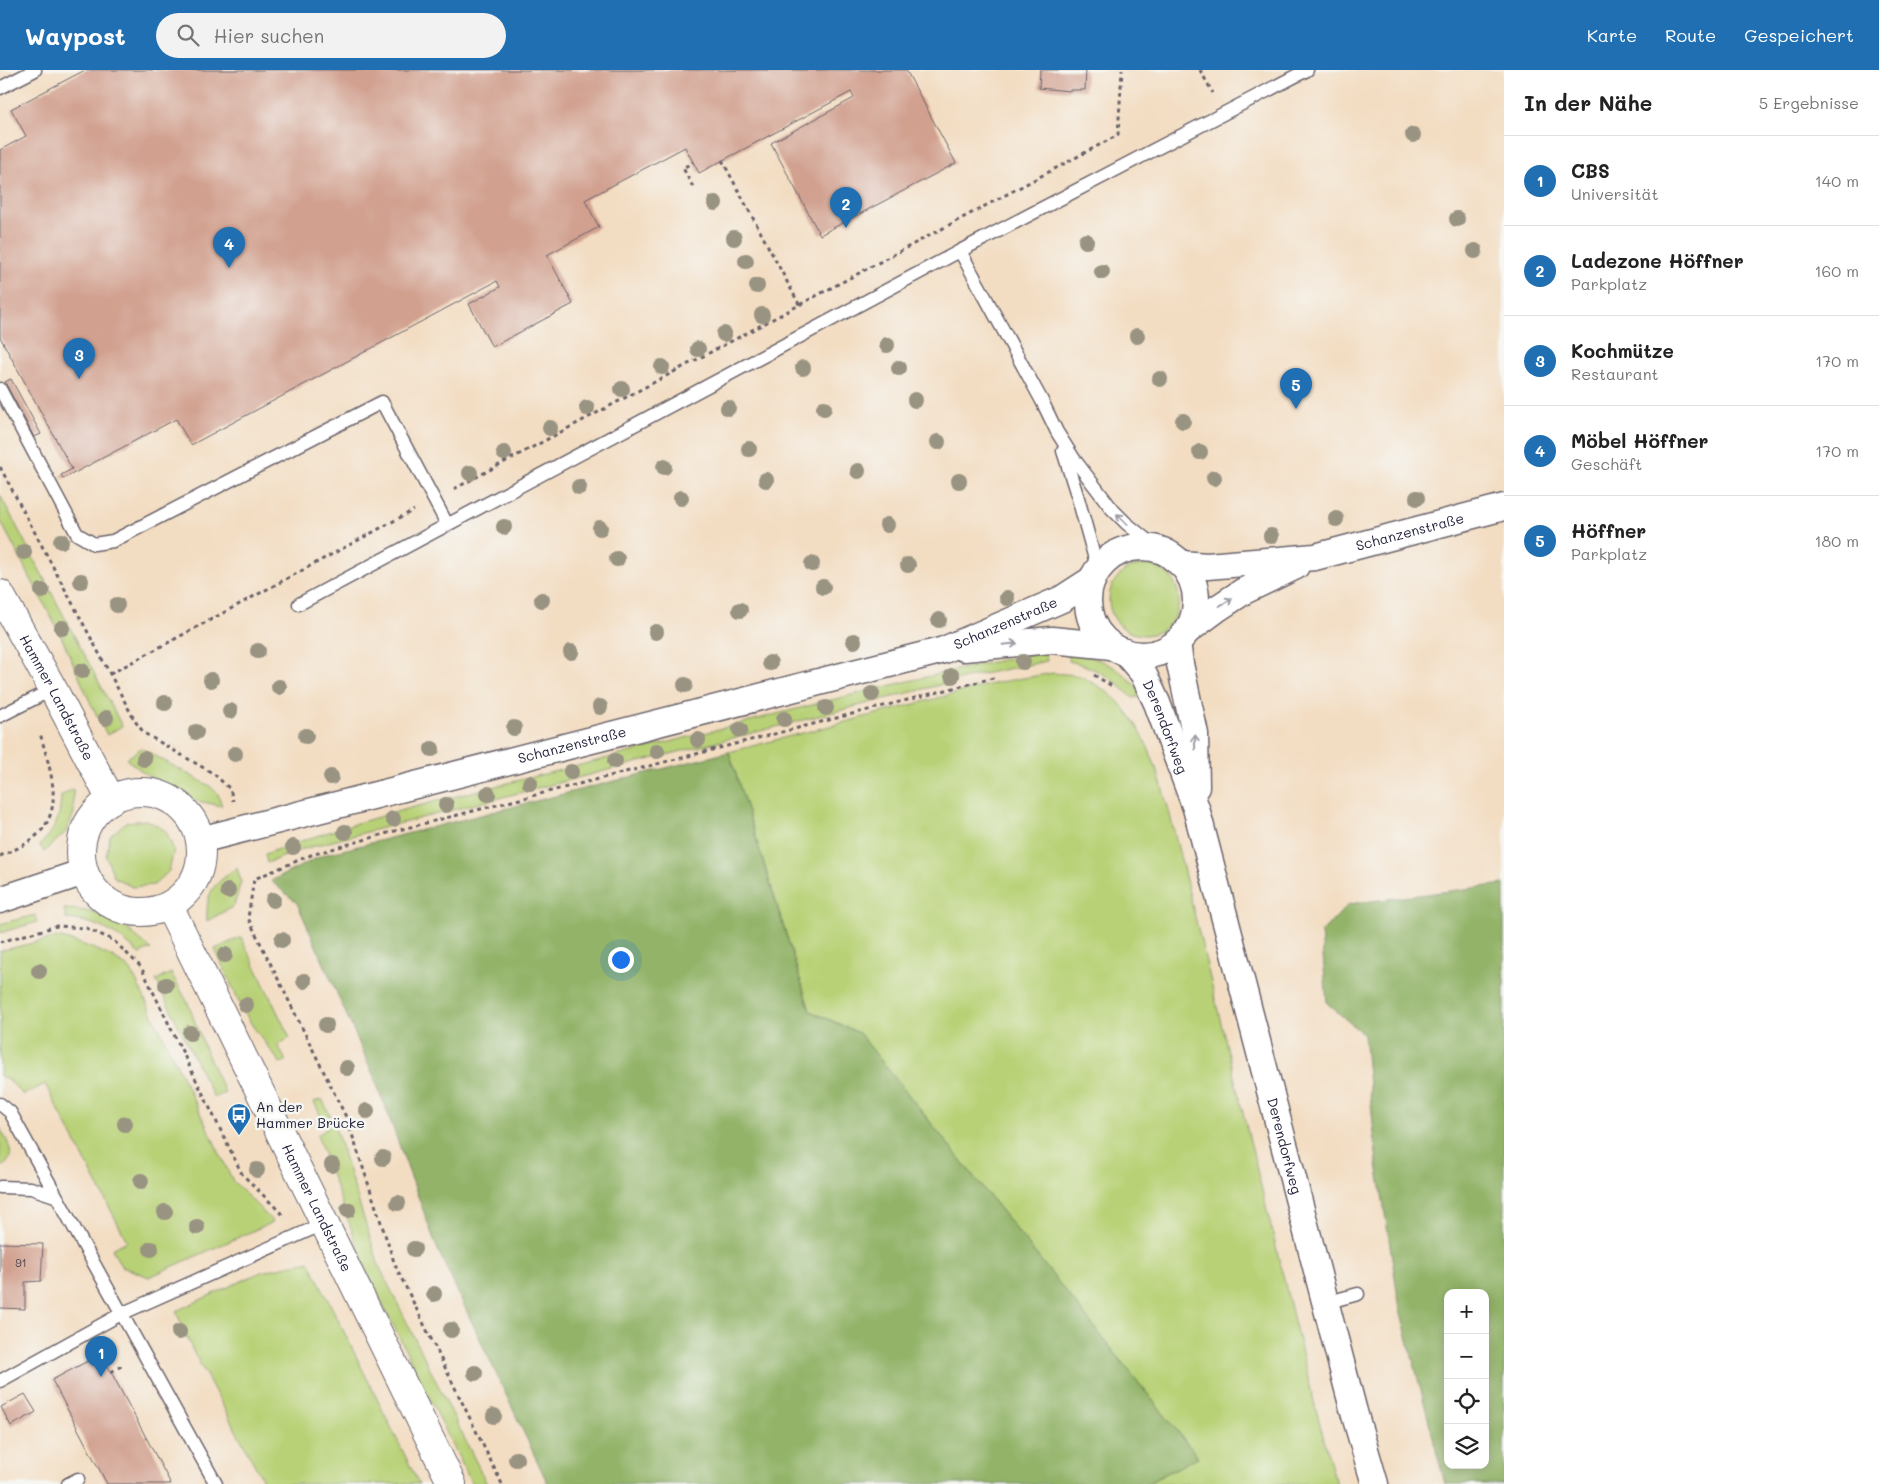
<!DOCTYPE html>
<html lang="de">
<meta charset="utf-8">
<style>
:root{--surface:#fff;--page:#f2f2f2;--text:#222;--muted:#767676;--line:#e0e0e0;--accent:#1f6fb2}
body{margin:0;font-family:Mali,sans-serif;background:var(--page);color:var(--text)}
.controls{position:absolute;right:15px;bottom:15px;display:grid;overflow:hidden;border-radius:10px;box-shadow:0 2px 12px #0003}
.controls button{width:45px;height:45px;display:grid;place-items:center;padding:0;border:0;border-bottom:1px solid var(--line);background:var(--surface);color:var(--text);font:25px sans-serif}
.you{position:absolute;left:620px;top:889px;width:18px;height:18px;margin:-12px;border:4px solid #fff;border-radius:50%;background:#1a73e8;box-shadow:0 0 0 8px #1a73e833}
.badge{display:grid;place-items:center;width:32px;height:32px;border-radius:50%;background:var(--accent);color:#fff;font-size:16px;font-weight:700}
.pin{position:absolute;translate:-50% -41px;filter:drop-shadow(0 1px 2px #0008)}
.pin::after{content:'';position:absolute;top:26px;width:18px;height:15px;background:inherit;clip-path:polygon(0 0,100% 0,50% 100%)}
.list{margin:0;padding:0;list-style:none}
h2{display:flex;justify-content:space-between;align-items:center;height:65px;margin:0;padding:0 20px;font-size:21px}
h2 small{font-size:16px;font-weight:400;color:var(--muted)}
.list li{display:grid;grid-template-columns:32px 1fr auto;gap:15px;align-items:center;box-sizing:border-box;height:90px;padding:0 20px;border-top:1px solid var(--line)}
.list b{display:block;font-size:19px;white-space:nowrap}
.list p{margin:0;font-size:16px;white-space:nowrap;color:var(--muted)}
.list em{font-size:16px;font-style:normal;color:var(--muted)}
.icon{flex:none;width:28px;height:28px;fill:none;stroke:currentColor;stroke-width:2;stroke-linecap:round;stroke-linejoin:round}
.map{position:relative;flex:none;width:1504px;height:1414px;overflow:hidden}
header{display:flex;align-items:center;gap:30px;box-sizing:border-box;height:70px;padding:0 25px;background:var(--accent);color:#fff}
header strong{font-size:24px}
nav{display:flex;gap:28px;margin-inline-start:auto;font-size:18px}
.search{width:350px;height:45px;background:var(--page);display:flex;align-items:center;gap:12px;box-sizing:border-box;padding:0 18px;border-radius:28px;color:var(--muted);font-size:19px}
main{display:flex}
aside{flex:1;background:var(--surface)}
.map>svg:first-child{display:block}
.green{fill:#b8d176;stroke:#6d7a58}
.forest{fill:#92b367;stroke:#5a6a51;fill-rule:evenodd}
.building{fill:#d1a08f}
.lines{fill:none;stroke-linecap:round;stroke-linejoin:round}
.service-casing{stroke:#6b636a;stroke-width:15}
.minor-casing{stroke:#6b636a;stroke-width:29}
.tertiary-casing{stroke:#6b636a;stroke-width:30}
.path{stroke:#6b636a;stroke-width:3;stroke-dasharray:4 4;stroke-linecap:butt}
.service{stroke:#fff;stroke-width:12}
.minor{stroke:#fff;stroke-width:26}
.tertiary{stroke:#fff;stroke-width:28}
.tree{fill:#999382}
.oneway{stroke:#9c9ca7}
.labels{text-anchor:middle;stroke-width:5;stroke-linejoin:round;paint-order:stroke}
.number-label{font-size:11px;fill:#4e4250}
.street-label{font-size:14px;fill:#22223b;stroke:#f6f6f2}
.poi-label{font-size:14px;fill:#22223b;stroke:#f6f6f2;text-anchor:start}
</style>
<header>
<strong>Waypost</strong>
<div class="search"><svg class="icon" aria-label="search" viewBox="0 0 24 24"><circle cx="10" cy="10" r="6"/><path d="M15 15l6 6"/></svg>Hier suchen</div>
<nav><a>Karte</a><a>Route</a><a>Gespeichert</a></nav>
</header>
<main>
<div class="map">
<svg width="1504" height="1414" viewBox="0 0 1504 1414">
<rect width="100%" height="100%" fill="#f6f6f2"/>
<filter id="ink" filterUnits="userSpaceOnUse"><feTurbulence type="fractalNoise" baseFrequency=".02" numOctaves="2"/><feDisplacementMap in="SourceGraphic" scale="10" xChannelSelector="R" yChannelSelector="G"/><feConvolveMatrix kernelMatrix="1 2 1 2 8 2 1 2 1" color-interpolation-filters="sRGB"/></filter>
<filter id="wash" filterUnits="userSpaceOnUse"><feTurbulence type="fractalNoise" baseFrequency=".0096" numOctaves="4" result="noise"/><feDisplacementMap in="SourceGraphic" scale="20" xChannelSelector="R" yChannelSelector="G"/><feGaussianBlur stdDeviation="1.12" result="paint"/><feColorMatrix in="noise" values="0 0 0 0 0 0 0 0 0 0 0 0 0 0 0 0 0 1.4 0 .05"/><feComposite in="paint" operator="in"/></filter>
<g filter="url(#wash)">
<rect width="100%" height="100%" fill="#f3ddc2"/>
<g class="green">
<path d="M0,425L122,656L107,665L91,634L61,566L0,450Z"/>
<circle cx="1144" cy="530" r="35"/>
<path d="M1045,581L1047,591L978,605L363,763L303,779L267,793L265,784C377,742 496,717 612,687C756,650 899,610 1045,581Z"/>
<path d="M1066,581C1100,587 1123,597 1143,626L1133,628C1112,608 1098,598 1069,591Z"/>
<path d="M1053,603C1061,604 1072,604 1080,606C1084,607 1089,611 1093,613C1141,638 1157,697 1170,745L1313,1328L1336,1414H1146L1198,1387L859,963L810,941L729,682L1000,612Z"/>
<path d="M141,678L210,716L218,724L222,736L193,730L173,718L147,705L126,689Z"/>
<path d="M73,719L74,743L67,761L44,782L40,775C56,758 60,749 61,726Z"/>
<path d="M147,750L166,761L174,780L169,801L154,815L132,817L114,807L106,786L110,766L126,752Z"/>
<path d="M237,798L241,811L234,836L207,851C206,820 213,815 237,798Z"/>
<path d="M64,839C104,840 122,853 151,879L139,884C118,863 96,851 66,849Z"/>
<path d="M35,845L37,852L0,863V854Z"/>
<path d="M58,867C85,875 109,882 131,900L233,1111L273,1152L149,1207L121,1196L112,1179L127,1171L45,1014L23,1025L9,1010L0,1006V881Z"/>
<path d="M241,867L290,968L278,975L286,991L280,993L252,955L240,934L215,879Z"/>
<path d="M171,903L188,933L205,979L225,1023L214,1028L156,910Z"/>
<path d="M322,1029L334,1054L379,1196L487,1414H472L367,1202L317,1065L327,1059L314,1032Z"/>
<path d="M0,1058C8,1073 19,1087 0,1098Z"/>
<path d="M309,1191L419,1414H265L192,1279L176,1241L261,1202Z"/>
</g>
<g class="forest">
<path d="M729,682L810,941L859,963L1198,1387L1146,1414H548L437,1178L375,1009L297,833L271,811L323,785Z"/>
<path d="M1504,814V1414H1445L1400,1239L1377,1093L1364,965L1327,933L1321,862L1349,834ZM1448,1223H1485V1395H1448Z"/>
</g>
<g id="blocks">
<g class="building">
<path d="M85,0H906L956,93L820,165L771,73L854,28L851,22L699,103L685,77L585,130L599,157L547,185L573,234L524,260L492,277L469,234L500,217L497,211L191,375L176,349L63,409L61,405L72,399L0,267V80L26,66L11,39Z"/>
<path d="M1040,0H1086L1085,20H1069V21L1039,18Z"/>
<path d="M11,309L41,364L34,367L5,312Z"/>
<path d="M0,1173L43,1174L41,1211L25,1212V1239L0,1238Z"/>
<path d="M101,1284L111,1302L171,1414H107L52,1310Z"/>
<path d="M25,1324L36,1342L11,1356L1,1337Z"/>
</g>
</g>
</g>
<g filter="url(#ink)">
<use href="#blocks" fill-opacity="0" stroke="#6b636a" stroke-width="1"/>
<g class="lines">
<g class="service-casing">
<g id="service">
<path d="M0,18L35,0"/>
<path d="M960,181L1307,0"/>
<path d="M0,319L77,464L94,474L113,471L382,332L447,454"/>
<path d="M1063,381L1078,428L1098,500"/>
<path d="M299,534L960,181L1042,331L1057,362L1074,389L1112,439L1126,453L1159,480"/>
<path d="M0,646L53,619"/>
<path d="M0,1034L10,1042L216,1414"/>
<path d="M0,1117L31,1118L55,1126"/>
<path d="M1325,1233L1358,1224"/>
<path d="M0,1311L121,1244L323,1154"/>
<path d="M68,1414L78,1409"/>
</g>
</g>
<g class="minor-casing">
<g id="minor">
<circle cx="1142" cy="531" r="54"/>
<path id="s1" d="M1172,487L1181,494L1207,496L1315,487L1504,437"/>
<path d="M1187,561L1218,538L1244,521L1296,496"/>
<path d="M1177,572L1180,594L1195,664L1196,717"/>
<path d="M964,578L1052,570L1112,576"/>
<path id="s2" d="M1125,582L1143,603L1157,633L1196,738L1354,1342L1375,1414"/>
<path id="s3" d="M200,770L944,580L1062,529L1093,509"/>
<path d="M0,830L84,802"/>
</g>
</g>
<g class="tertiary-casing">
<g id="tertiary">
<path id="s4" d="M0,524L53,619L111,730"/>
<circle cx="141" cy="782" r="60"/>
<path id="s5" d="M169,836L452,1414"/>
</g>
</g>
<g class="path">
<path d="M1200,0L1213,23"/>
<path d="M722,90L800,236"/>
<path d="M693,117L683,98L693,92"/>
<path d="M0,397L135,651L144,663L214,704L230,719L233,731"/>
<path d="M454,419L1118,65L1122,0"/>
<path d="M110,604L414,440"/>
<path d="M1094,605L1112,616"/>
<path d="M0,786C9,782 20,778 28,772C69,746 50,700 40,663"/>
<path d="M0,872L57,856L86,858L113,870L141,897L242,1104L284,1146"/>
<path d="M111,1302L123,1295"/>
<path d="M502,1414L395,1195L347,1049L248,848L254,809L311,785L395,761L997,607"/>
</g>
<use href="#service" class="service"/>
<use href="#minor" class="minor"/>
<use href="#tertiary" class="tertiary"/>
</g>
<g class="tree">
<circle cx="1413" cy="65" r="8"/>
<circle cx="715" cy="133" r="8"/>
<circle cx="1457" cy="149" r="8"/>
<circle cx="734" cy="168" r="8"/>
<circle cx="1086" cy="171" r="8"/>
<circle cx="1475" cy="181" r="8"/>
<circle cx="746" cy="191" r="8"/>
<circle cx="1102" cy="202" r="8"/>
<circle cx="757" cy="216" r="8"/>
<circle cx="762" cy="245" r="8"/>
<circle cx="724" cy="264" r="8"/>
<circle cx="1137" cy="266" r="8"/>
<circle cx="887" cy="275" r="8"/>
<circle cx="698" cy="279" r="8"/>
<circle cx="662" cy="297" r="8"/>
<circle cx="803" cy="298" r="8"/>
<circle cx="899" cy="298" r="8"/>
<circle cx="1160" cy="309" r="8"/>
<circle cx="622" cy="319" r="8"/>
<circle cx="915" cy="330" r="8"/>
<circle cx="587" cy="338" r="8"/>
<circle cx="728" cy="338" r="8"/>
<circle cx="824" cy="338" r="8"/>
<circle cx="1183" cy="351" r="8"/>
<circle cx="550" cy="358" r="8"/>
<circle cx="938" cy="372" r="8"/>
<circle cx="749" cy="379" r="8"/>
<circle cx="1200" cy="382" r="8"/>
<circle cx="504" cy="383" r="8"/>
<circle cx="664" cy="397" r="8"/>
<circle cx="858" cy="401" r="8"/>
<circle cx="470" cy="403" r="8"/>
<circle cx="1214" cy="408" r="8"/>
<circle cx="766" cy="410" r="8"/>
<circle cx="959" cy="411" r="8"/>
<circle cx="579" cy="417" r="8"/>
<circle cx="681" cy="428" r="8"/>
<circle cx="1417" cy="428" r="8"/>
<circle cx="1336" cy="449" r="8"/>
<circle cx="887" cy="455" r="8"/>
<circle cx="504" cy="457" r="8"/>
<circle cx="600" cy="458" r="8"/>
<circle cx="1271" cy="466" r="8"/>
<circle cx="61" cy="471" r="8"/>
<circle cx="24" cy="482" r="8"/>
<circle cx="617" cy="489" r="8"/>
<circle cx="812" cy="494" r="8"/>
<circle cx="908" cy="495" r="8"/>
<circle cx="81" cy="511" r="8"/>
<circle cx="823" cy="517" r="8"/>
<circle cx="42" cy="521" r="8"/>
<circle cx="1007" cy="528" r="8"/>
<circle cx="542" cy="530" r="8"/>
<circle cx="117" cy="535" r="8"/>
<circle cx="740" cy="540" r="8"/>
<circle cx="939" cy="550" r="8"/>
<circle cx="62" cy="558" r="8"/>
<circle cx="656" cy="562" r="8"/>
<circle cx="854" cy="571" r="8"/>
<circle cx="258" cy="581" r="8"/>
<circle cx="571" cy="582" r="8"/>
<circle cx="1023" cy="592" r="8"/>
<circle cx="770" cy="593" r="8"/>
<circle cx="82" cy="601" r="8"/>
<circle cx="952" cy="606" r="8"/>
<circle cx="211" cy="610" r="8"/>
<circle cx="685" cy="615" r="8"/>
<circle cx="279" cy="617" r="8"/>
<circle cx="872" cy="624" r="8"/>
<circle cx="165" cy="633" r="8"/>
<circle cx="600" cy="637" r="8"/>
<circle cx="826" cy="638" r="8"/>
<circle cx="230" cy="641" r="8"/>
<circle cx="106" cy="648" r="8"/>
<circle cx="784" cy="649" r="8"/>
<circle cx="514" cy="658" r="8"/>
<circle cx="740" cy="660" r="8"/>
<circle cx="196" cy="662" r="8"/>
<circle cx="306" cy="666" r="8"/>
<circle cx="698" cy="670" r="8"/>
<circle cx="432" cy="679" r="8"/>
<circle cx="657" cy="681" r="8"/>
<circle cx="235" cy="684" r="8"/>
<circle cx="144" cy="689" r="8"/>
<circle cx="615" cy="691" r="8"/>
<circle cx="571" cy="702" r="8"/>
<circle cx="331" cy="707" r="8"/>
<circle cx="530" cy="713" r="8"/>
<circle cx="488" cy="724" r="8"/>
<circle cx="446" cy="735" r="8"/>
<circle cx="393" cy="749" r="8"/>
<circle cx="345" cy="762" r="8"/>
<circle cx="293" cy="777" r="8"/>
<circle cx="228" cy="821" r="8"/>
<circle cx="273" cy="830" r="8"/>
<circle cx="282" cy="870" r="8"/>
<circle cx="225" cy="885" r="8"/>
<circle cx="39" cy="901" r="8"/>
<circle cx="304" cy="911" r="8"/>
<circle cx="166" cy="915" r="8"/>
<circle cx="246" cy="935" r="8"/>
<circle cx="326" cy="955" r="8"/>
<circle cx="190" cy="963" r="8"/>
<circle cx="347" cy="998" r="8"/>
<circle cx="367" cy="1041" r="8"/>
<circle cx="125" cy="1054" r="8"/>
<circle cx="383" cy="1088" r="8"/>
<circle cx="332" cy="1095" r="8"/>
<circle cx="257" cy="1100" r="8"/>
<circle cx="141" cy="1111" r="8"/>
<circle cx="398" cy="1133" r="8"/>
<circle cx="348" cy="1140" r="8"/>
<circle cx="165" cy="1142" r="8"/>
<circle cx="197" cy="1157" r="8"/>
<circle cx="151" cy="1179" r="8"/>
<circle cx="414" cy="1179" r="8"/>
<circle cx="434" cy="1224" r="8"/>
<circle cx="451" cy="1260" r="8"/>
<circle cx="179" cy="1262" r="8"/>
<circle cx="475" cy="1303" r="8"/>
<circle cx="494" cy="1346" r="8"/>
<circle cx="516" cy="1389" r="8"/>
</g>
<defs><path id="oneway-shaft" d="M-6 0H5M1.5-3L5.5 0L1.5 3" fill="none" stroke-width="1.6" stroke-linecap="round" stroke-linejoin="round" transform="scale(1.25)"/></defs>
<g class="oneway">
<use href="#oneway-shaft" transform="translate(1122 449) rotate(-136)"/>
<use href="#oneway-shaft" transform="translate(1226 532) rotate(-31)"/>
<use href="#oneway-shaft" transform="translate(1010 574) rotate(-5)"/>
<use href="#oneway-shaft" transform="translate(1195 672) rotate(-91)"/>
</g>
</g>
<defs>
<g id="bus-pin" transform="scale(1.25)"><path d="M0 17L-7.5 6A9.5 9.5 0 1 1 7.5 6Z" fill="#1f6fb2" stroke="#f6f6f2"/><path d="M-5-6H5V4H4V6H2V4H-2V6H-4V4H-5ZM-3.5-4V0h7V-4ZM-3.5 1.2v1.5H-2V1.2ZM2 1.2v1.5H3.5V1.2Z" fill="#fff"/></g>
</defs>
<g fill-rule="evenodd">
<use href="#bus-pin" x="239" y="1045"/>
</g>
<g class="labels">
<g class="number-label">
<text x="21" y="1197">91</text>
</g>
<g class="street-label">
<text dy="5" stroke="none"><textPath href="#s1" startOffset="244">Schanzenstraße</textPath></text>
<text dy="5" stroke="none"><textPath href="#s3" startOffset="835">Schanzenstraße</textPath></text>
<text dy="5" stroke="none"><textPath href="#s4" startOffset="118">Hammer Landstraße</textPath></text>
<text dy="5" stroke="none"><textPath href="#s2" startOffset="86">Derendorfweg</textPath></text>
<text dy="5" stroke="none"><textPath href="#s3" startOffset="384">Schanzenstraße</textPath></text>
<text dy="5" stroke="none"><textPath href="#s2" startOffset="522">Derendorfweg</textPath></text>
<text dy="5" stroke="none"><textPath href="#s5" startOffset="336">Hammer Landstraße</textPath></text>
</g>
<g class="poi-label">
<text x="256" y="1042">An der<tspan x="256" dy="16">Hammer Brücke</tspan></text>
</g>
</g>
</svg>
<div class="controls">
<button>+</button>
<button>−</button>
<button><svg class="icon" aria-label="locate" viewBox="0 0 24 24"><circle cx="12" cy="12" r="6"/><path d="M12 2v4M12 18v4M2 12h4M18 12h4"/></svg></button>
<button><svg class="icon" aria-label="layers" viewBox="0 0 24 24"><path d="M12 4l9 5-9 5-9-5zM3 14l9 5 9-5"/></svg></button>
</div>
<div class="you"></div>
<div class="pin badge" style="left:101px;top:1307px">1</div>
<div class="pin badge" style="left:846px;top:158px">2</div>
<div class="pin badge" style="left:79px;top:309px">3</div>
<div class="pin badge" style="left:229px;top:198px">4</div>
<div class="pin badge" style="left:1296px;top:339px">5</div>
</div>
<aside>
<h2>In der Nähe<small>5 Ergebnisse</small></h2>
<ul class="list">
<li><span class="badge">1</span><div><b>CBS</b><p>Universität</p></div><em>140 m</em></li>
<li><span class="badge">2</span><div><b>Ladezone Höffner</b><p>Parkplatz</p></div><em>160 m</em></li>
<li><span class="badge">3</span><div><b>Kochmütze</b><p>Restaurant</p></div><em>170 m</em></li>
<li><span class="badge">4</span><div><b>Möbel Höffner</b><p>Geschäft</p></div><em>170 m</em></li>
<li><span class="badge">5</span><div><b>Höffner</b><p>Parkplatz</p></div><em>180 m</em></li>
</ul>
</aside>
</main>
